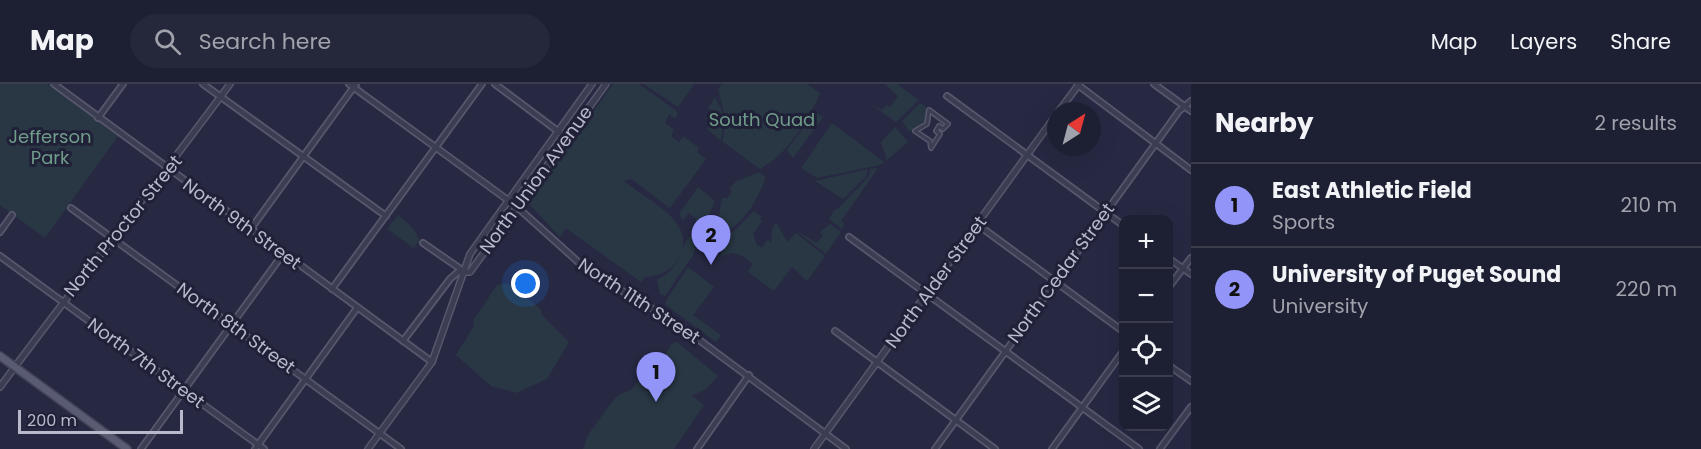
<!DOCTYPE html>
<meta charset="utf-8">
<style>
:root{--surface:#1d1f32;--page:#25273a;--text:#f1f3f6;--muted:#a0a2ac;--line:#3b3d4d;--accent:#9294f8}
body{margin:0;font-family:Poppins,sans-serif;background:var(--page);color:var(--text)}
.controls{position:absolute;right:18px;bottom:18px;display:grid;overflow:hidden;border-radius:12px;box-shadow:0 6px 24px #0002}
.controls button{width:54px;height:54px;display:grid;place-items:center;padding:0;border:0;border-bottom:2px solid var(--line);background:var(--surface);color:var(--text);font:30px sans-serif}
.compass{position:absolute;left:1047px;top:18px;width:54px;height:54px;border-radius:50%;background:var(--surface);box-shadow:0 6px 24px #0002;rotate:36deg}
.scale{position:absolute;left:18px;bottom:15px;width:165px;box-sizing:border-box;padding-left:6px;border:3px solid #b9b9cc;border-top:0;font-size:16px;line-height:21px;white-space:nowrap;color:#b9b9cc;-webkit-text-stroke:4px #202138;paint-order:stroke}
.you{position:absolute;left:526px;top:200px;width:21px;height:21px;margin:-15px;border:4px solid #fff;border-radius:50%;background:#1a73e8;box-shadow:0 0 0 9px #1a73e833}
.badge{display:grid;place-items:center;width:39px;height:39px;border-radius:50%;background:var(--accent);color:#111;font-size:20px;font-weight:700}
.pin{position:absolute;translate:-50% -50px;filter:drop-shadow(0 2px 3px #0008)}
.pin::after{content:'';position:absolute;top:32px;width:21px;height:18px;background:inherit;clip-path:polygon(0 0,100% 0,50% 100%)}
.list{margin:0;padding:0;list-style:none}
h2{display:flex;justify-content:space-between;align-items:center;height:78px;margin:0;padding:0 24px;font-size:26px}
h2 small{font-size:20px;font-weight:400;color:var(--muted)}
.list li{display:grid;grid-template-columns:39px 1fr auto;gap:18px;align-items:center;box-sizing:border-box;height:84px;padding:0 24px;border-top:2px solid var(--line)}
.list b{display:block;font-size:22px;white-space:nowrap}
.list p{margin:0;font-size:20px;white-space:nowrap;color:var(--muted)}
.list em{font-size:20px;font-style:normal;color:var(--muted)}
.icon{flex:none;width:33px;height:33px;fill:none;stroke:currentColor;stroke-width:2;stroke-linecap:round;stroke-linejoin:round}
.map{position:relative;flex:none;width:1191px;height:365px;overflow:hidden}
header{display:flex;align-items:center;gap:36px;box-sizing:border-box;height:84px;padding:0 30px;background:var(--surface);border-bottom:2px solid var(--line)}
header strong{font-size:28px}
nav{display:flex;gap:33px;margin-inline-start:auto;font-size:21px}
.search{width:420px;height:54px;background:var(--page);display:flex;align-items:center;gap:15px;box-sizing:border-box;padding:0 21px;border-radius:33px;color:var(--muted);font-size:22px}
main{display:flex}
aside{flex:1;background:var(--surface)}
.map>svg:first-child{display:block}
.green{fill:#293744}
.lines{fill:none;stroke-linecap:round;stroke-linejoin:round}
.pedestrian-casing{stroke:#57576d;stroke-width:6}
.minor-casing{stroke:#57576d;stroke-width:8}
.tertiary-casing{stroke:#57576d;stroke-width:8}
.primary-casing{stroke:#424359;stroke-width:10}
.pedestrian{stroke:#3b3d52;stroke-width:3}
.minor{stroke:#3b3d52;stroke-width:4.5}
.tertiary{stroke:#3b3d52;stroke-width:5}
.primary{stroke:#595b72;stroke-width:7}
.labels{text-anchor:middle;stroke-width:6;stroke-linejoin:round;paint-order:stroke}
.park-label{font-size:18px;fill:#709d8a;stroke:#202138}
.street-label{font-size:18px;fill:#b9b9cc;stroke:#202138}
</style>
<header>
<strong>Map</strong>
<div class="search"><svg class="icon" aria-label="search" viewBox="0 0 24 24"><circle cx="10" cy="10" r="6"/><path d="M15 15l6 6"/></svg>Search here</div>
<nav><a>Map</a><a>Layers</a><a>Share</a></nav>
</header>
<main>
<div class="map">
<svg width="1191" height="365" viewBox="0 0 1191 365">
<rect width="100%" height="100%" fill="#272943"/>
<g class="green">
<path d="M0,0H47L118,52L45,154L0,121Z"/>
<path d="M613,0H639L674,25L678,30L675,35L669,30L665,39L674,46L671,52L679,58L683,52L699,64L697,68L706,75L670,124L631,95L624,97C646,116 702,139 677,177C669,188 658,193 645,193L641,198L566,144L560,153L528,119Z"/>
<path d="M644,0H694L678,23Z"/>
<path d="M722,0H807L820,9C809,36 786,72 760,85L723,58L725,34L718,5Z"/>
<path d="M885,0H897L919,16L896,38L873,22L883,26L886,21L890,23L898,12Z"/>
<path d="M715,13L724,31L721,57L707,45L712,39L706,35L712,27L708,24Z"/>
<path d="M920,19L928,24L930,35L918,47H909L902,37Z"/>
<path d="M815,28L823,33L793,74L787,66Z"/>
<path d="M832,39L884,78L880,81L817,94L801,84Z"/>
<path d="M895,43L908,58L887,76L881,58Z"/>
<path d="M878,84L841,137L844,140L842,145L829,135L834,126L839,124L869,92L870,85Z"/>
<path d="M868,85L866,93L843,115L815,97Z"/>
<path d="M759,88L766,93C756,118 747,136 723,150L719,132L722,114H727L732,107L729,104L737,97Z"/>
<path d="M698,103L715,117L701,149L689,144L696,143V135L689,129L683,136L679,130Z"/>
<path d="M754,127L761,132L760,135L762,137L753,150L757,161L762,163L768,155L771,159L772,145L776,138L787,158L796,149L825,172L807,197L792,183L774,207L748,188L753,180C741,171 735,165 721,173L724,153L735,146Z"/>
<path d="M398,131L414,145L419,156L414,164L387,145Z"/>
<path d="M830,140L841,148L826,170L795,146L817,159L823,151L820,148Z"/>
<path d="M693,150L700,152L693,171L665,212L660,210L657,195C686,183 678,159 693,150Z"/>
<path d="M688,183L714,203L693,231L721,251L716,258L666,221V217Z"/>
<path d="M507,199L541,225L542,231L569,258L547,295L516,309L491,302L456,271L474,242L473,237L497,201Z"/>
<path d="M677,258L718,292L706,305L692,312L704,321L674,365H583L588,351L609,322L617,312L632,305L659,271L664,273L672,259Z"/>
</g>
<g class="lines">
<g class="pedestrian-casing">
<path id="pedestrian" d="M929,26L948,40L943,45L939,42L936,47L940,50L931,64L930,57L915,47L927,40Z"/>
</g>
<g class="minor-casing">
<g id="minor">
<path d="M54,0L432,278"/>
<path d="M203,0L386,132"/>
<path d="M349,0L516,122L586,185L679,241L846,365"/>
<path d="M495,0L567,54"/>
<path d="M1154,0L1191,27"/>
<path d="M1078,1L1191,86"/>
<path d="M947,12L1124,142"/>
<path d="M98,34L123,0"/>
<path d="M71,124L401,365"/>
<path d="M978,141L1124,248"/>
<path d="M250,146L356,0"/>
<path d="M0,148L12,131"/>
<path d="M849,153L1139,365"/>
<path d="M423,159L465,188"/>
<path d="M0,172L264,365"/>
<path d="M1168,174L1191,190"/>
<path d="M1168,204L1191,174"/>
<path d="M332,205L482,0"/>
<path d="M835,247L995,365"/>
<path d="M403,257L450,195L458,188H465"/>
<path d="M1168,281L1191,297"/>
<path d="M141,365L283,170"/>
<path d="M255,365L357,224"/>
<path d="M697,365L749,291"/>
<path d="M935,365L1179,27L1191,17"/>
<path d="M1052,365L1124,266"/>
<path d="M1160,365L1191,323"/>
</g>
</g>
<g class="tertiary-casing">
<g id="tertiary">
<path d="M1059,27L1079,0"/>
<path d="M465,188H470L606,0"/>
<path d="M0,303C75,201 155,102 230,0"/>
<path d="M368,365L432,278L470,170L592,0"/>
<path d="M814,365L1056,31"/>
</g>
</g>
<g class="primary-casing">
<path id="primary" d="M0,272L127,365"/>
</g>
<use href="#pedestrian" class="pedestrian"/>
<use href="#minor" class="minor"/>
<use href="#tertiary" class="tertiary"/>
<use href="#primary" class="primary"/>
</g>
<g class="labels">
<g class="park-label">
<text x="762" y="42">South Quad</text>
<text x="50" y="59">Jefferson<tspan x="50" dy="21">Park</tspan></text>
</g>
<g class="street-label">
<text transform="translate(536 96) rotate(-54)" y="6">North Union Avenue</text>
<text transform="translate(242 140) rotate(36)" y="6">North 9th Street</text>
<text transform="translate(123 142) rotate(-51)" y="6">North Proctor Street</text>
<text transform="translate(1061 189) rotate(-54)" y="6">North Cedar Street</text>
<text transform="translate(936 198) rotate(-54)" y="6">North Alder Street</text>
<text transform="translate(639 217) rotate(33)" y="6">North 11th Street</text>
<text transform="translate(236 244) rotate(36)" y="6">North 8th Street</text>
<text transform="translate(146 279) rotate(36)" y="6">North 7th Street</text>
</g>
</g>
</svg>
<div class="controls">
<button>+</button>
<button>−</button>
<button><svg class="icon" aria-label="locate" viewBox="0 0 24 24"><circle cx="12" cy="12" r="6"/><path d="M12 2v4M12 18v4M2 12h4M18 12h4"/></svg></button>
<button><svg class="icon" aria-label="layers" viewBox="0 0 24 24"><path d="M12 4l9 5-9 5-9-5zM3 14l9 5 9-5"/></svg></button>
</div>
<svg class="compass" viewBox="-18 -18 36 36"><path d="M0-13l5 13h-10z" fill="#e53935"/><path d="M0 13l5-13h-10z" fill="#a0a2ac"/></svg>
<div class="scale">200 m</div>
<div class="you"></div>
<div class="pin badge" style="left:656px;top:318px">1</div>
<div class="pin badge" style="left:711px;top:181px">2</div>
</div>
<aside>
<h2>Nearby<small>2 results</small></h2>
<ul class="list">
<li><span class="badge">1</span><div><b>East Athletic Field</b><p>Sports</p></div><em>210 m</em></li>
<li><span class="badge">2</span><div><b>University of Puget Sound</b><p>University</p></div><em>220 m</em></li>
</ul>
</aside>
</main>
